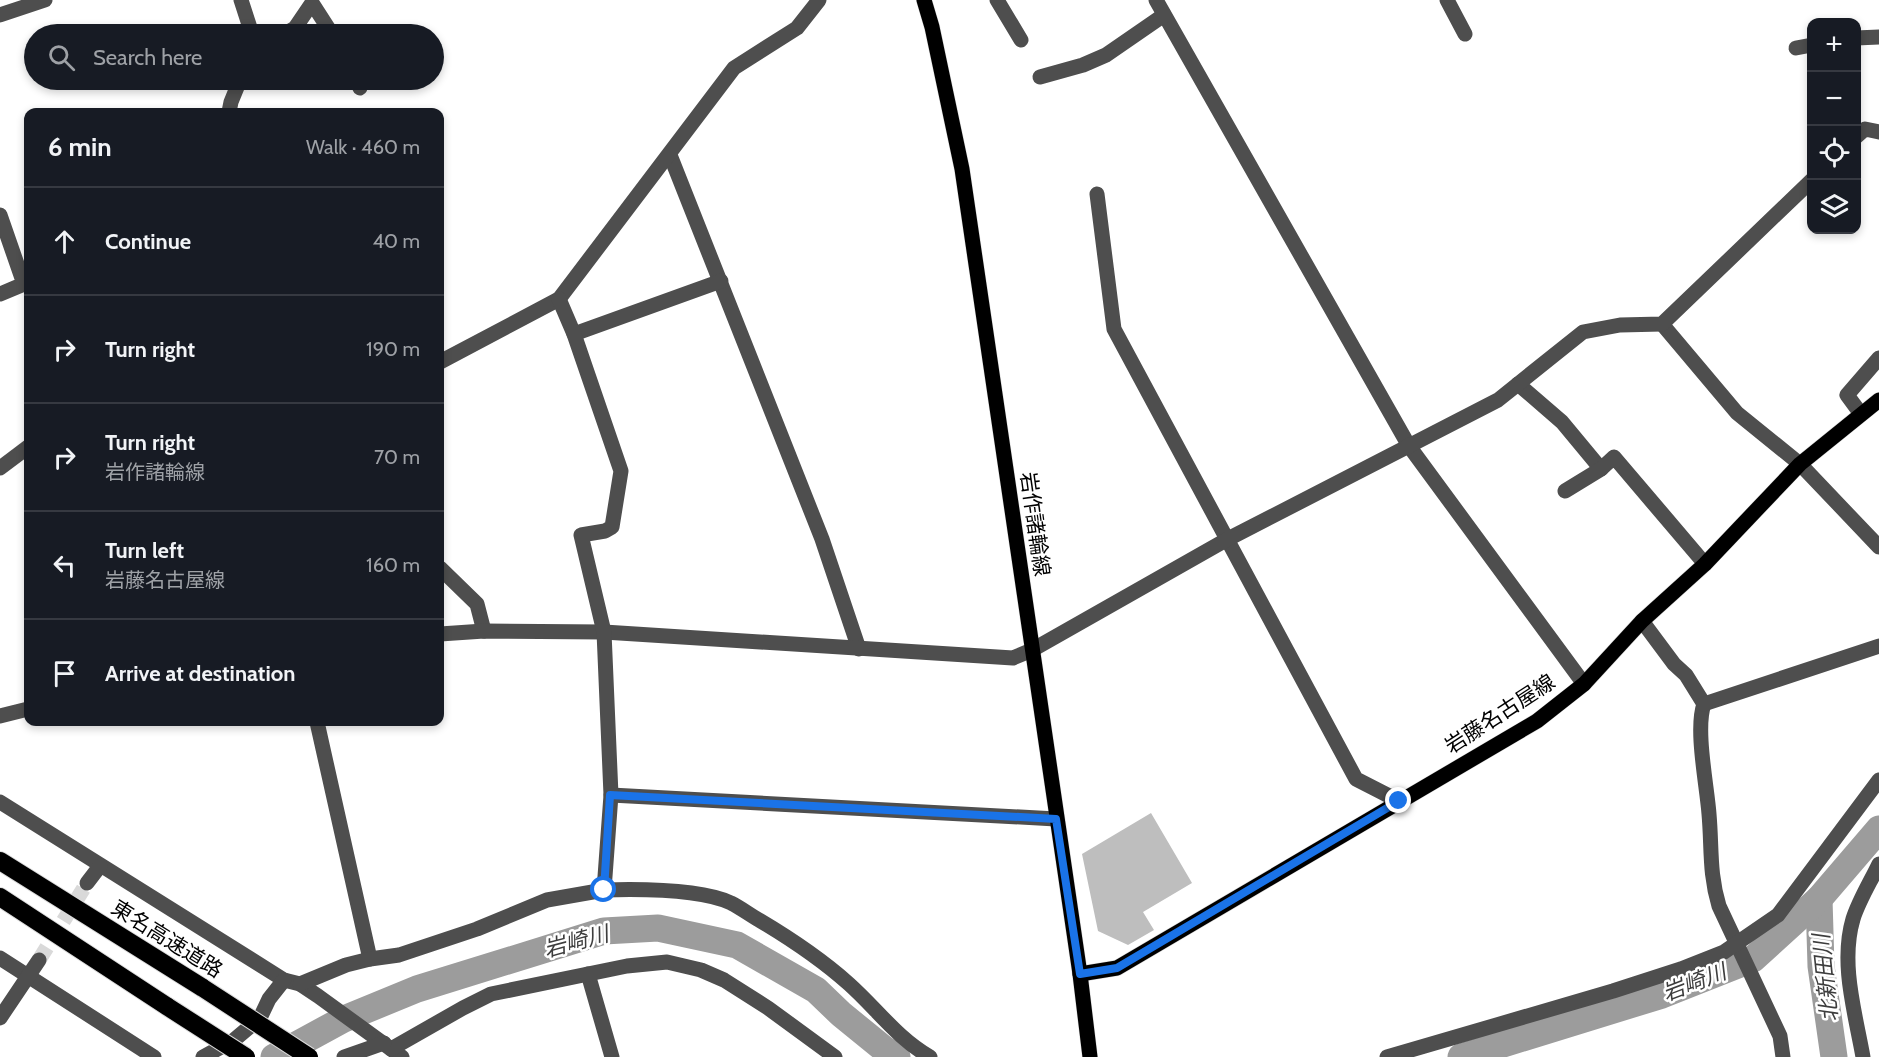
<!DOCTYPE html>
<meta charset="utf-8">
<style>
:root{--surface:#171b24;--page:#242831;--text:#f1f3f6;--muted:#9ea1a6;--line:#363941}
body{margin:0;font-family:Cabin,"Noto Sans JP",sans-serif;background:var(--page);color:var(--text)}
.controls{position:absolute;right:18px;top:18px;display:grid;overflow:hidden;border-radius:12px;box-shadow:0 3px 9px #0003}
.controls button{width:54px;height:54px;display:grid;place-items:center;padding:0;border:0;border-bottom:2px solid var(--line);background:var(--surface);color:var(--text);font:30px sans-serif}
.stop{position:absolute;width:18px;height:18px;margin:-14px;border:4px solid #1a73e8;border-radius:50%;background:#fff}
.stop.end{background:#1a73e8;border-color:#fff;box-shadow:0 2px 6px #0008}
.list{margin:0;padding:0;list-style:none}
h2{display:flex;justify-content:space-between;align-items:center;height:78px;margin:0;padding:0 24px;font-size:26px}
h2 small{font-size:20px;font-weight:400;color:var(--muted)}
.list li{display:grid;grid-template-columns:39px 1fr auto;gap:18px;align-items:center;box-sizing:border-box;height:108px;padding:0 24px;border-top:2px solid var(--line)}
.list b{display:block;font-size:22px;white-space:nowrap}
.list p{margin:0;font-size:20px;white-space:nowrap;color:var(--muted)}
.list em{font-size:20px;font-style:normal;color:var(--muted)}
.icon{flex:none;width:33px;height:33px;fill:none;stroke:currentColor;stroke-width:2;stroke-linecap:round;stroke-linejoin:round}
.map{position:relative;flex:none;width:1879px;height:1057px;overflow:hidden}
.search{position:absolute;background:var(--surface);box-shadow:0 3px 9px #0003;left:24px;top:24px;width:420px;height:66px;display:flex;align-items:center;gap:15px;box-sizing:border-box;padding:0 21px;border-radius:33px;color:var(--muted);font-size:22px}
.panel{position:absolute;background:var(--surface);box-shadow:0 3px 9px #0003;left:24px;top:108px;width:420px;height:618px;border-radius:12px}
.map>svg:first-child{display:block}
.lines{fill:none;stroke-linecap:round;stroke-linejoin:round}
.river{stroke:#9c9c9c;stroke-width:27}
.building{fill:#bebebe}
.minor-tunnel{stroke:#d9d9d9;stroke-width:15;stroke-dasharray:15 8;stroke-linecap:butt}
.major-casing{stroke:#dbdbdb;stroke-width:16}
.highway-casing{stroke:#dbdbdb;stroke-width:20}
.minor{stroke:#4e4e4e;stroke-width:15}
.major{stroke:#000;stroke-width:15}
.highway{stroke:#000;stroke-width:18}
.highway-bridge-casing{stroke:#dbdbdb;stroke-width:20;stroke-linecap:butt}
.highway-bridge{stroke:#000;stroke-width:18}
.route{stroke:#1a73e8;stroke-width:8}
.labels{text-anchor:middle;stroke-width:5;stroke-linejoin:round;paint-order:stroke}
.street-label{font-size:21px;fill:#000;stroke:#fff}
.water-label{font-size:22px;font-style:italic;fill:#3d3d3d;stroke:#fff}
</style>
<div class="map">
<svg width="1879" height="1057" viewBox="0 0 1879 1057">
<rect width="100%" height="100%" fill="#fff"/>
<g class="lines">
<g class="river">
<path d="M1819,899L1821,966L1834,1057"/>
<path d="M274,1057L344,1019L417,989L604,931L658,928L737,945L816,990L841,1014L884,1049L897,1057"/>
<path d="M1461,1057L1662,995L1753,959L1819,899L1879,829"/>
</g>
</g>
<path class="building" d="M1151,813L1192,883L1143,912L1154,930L1128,945L1098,931L1082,854Z"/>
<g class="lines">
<path class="minor-tunnel" d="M39,960L87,883"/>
<g class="major-casing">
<g id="major">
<path d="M924,0L932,27L962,169L1080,974L1090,1057"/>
<path d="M1080,974L1117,968L1537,721L1584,684L1642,621L1705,564L1800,464L1879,400"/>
</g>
</g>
<g class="highway-casing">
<g id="highway">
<path d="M0,861L203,988"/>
<path d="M0,897L168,1007"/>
</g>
</g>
<g class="minor">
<path d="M241,0L252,34"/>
<path d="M997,0L1021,40"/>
<path d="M1156,0L1409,446L1584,684"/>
<path d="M1447,0L1465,34"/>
<path d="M0,15L45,0"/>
<path d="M285,34L295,28L312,3L332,34"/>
<path d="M1856,38L1879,37"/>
<path d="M1796,48L1812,45"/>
<path d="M1040,77L1083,65L1106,55L1164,15"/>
<path d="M357,80L360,88"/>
<path d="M229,112L231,102L240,80"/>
<path d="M1856,137L1865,129L1879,132"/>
<path d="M670,155L822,539L859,649"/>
<path d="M1097,194L1114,329L1356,779L1399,801"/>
<path d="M0,215L24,284L0,294"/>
<path d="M1662,324L1737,413L1800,464L1879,547"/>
<path d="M574,334L721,281"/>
<path d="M440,362L559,299L734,68L797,28L819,0"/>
<path d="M1518,384L1562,422L1601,469"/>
<path d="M1861,414L1847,395L1879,358"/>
<path d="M0,468L28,447"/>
<path d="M1565,491L1601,469L1614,457L1705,564"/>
<path d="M440,568L477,604L484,631"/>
<path d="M1642,621L1674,664L1686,675L1704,704C1695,729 1707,786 1709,814C1712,848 1709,873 1719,906L1780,1036L1783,1057"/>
<path d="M440,634L484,631L604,632L1013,658L1032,650L1226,540L1498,400L1583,332L1620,325L1662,324L1812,180"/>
<path d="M1704,704L1879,646"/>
<path d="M0,716L28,709"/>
<path d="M317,722L370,959"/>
<path d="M611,795L1056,819"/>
<path d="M0,802L284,980L300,984L318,996L402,1057"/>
<path d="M87,883L100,866"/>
<path d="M604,890C639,889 700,889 731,903C741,908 750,915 759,920C791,939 821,959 849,984C877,1009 897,1038 930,1057"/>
<path d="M0,958L154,1057"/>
<path d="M588,974L612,1057"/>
<path d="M300,984L346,965L370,959L399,955L477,929L547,900L604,890L611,795L604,632L581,535L605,531L612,527L621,471L574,334L559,299"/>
<path d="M0,1018L39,960"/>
<path d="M391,1049L463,1008L491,994L627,966L667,962L701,970L724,980L768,1008L835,1057"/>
<path d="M203,1057L234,1040L260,1018L269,999L284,980"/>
<path d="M344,1057L384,1043"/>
<path d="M1387,1057L1613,991L1681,969L1724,952L1778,915L1879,780"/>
<path d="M1863,1057C1855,1012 1840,963 1853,919C1859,900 1871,881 1879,864"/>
</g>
<use href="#major" class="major"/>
<use href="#highway" class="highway"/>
<g class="highway-bridge-casing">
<g id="highway-bridge">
<path d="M203,988L309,1057"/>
<path d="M168,1007L246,1057"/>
</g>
</g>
<use href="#highway-bridge" class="highway-bridge"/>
</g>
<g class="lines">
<path class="route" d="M604,890L610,795L1056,819L1080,974L1117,968L1399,801"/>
</g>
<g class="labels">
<g class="street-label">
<text transform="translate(1035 524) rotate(82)" y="7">岩作諸輪線</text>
<text transform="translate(1500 714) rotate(-33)" y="7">岩藤名古屋線</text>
<text transform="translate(167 939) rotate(32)" y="7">東名高速道路</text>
</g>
<g class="water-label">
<text transform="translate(576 941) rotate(-15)" y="8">岩崎川</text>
<text transform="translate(1825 978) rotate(-96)" y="8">北新田川</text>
<text transform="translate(1694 982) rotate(-21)" y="8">岩崎川</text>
</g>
</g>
</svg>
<div class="controls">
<button>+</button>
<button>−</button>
<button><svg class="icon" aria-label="locate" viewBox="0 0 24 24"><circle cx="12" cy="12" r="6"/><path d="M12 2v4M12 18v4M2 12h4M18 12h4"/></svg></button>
<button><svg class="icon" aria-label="layers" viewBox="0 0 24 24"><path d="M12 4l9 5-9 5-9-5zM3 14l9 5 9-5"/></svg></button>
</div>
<div class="stop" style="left:604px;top:890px"></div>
<div class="stop end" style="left:1399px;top:801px"></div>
<div class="search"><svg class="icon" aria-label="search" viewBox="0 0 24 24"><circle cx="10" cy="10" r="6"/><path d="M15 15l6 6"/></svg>Search here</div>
<section class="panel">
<h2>6 min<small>Walk · 460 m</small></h2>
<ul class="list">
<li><svg class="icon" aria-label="ahead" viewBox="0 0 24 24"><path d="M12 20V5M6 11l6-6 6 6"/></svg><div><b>Continue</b></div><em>40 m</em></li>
<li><svg class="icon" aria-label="right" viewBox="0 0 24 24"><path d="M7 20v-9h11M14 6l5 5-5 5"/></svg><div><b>Turn right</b></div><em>190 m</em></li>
<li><svg class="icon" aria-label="right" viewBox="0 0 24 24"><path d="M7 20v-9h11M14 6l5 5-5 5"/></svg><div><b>Turn right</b><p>岩作諸輪線</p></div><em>70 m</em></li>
<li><svg class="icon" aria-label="left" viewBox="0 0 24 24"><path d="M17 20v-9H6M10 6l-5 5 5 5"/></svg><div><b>Turn left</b><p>岩藤名古屋線</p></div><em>160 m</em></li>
<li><svg class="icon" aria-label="arrive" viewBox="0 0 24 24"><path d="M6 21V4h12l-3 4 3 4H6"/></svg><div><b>Arrive at destination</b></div></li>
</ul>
</section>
</div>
